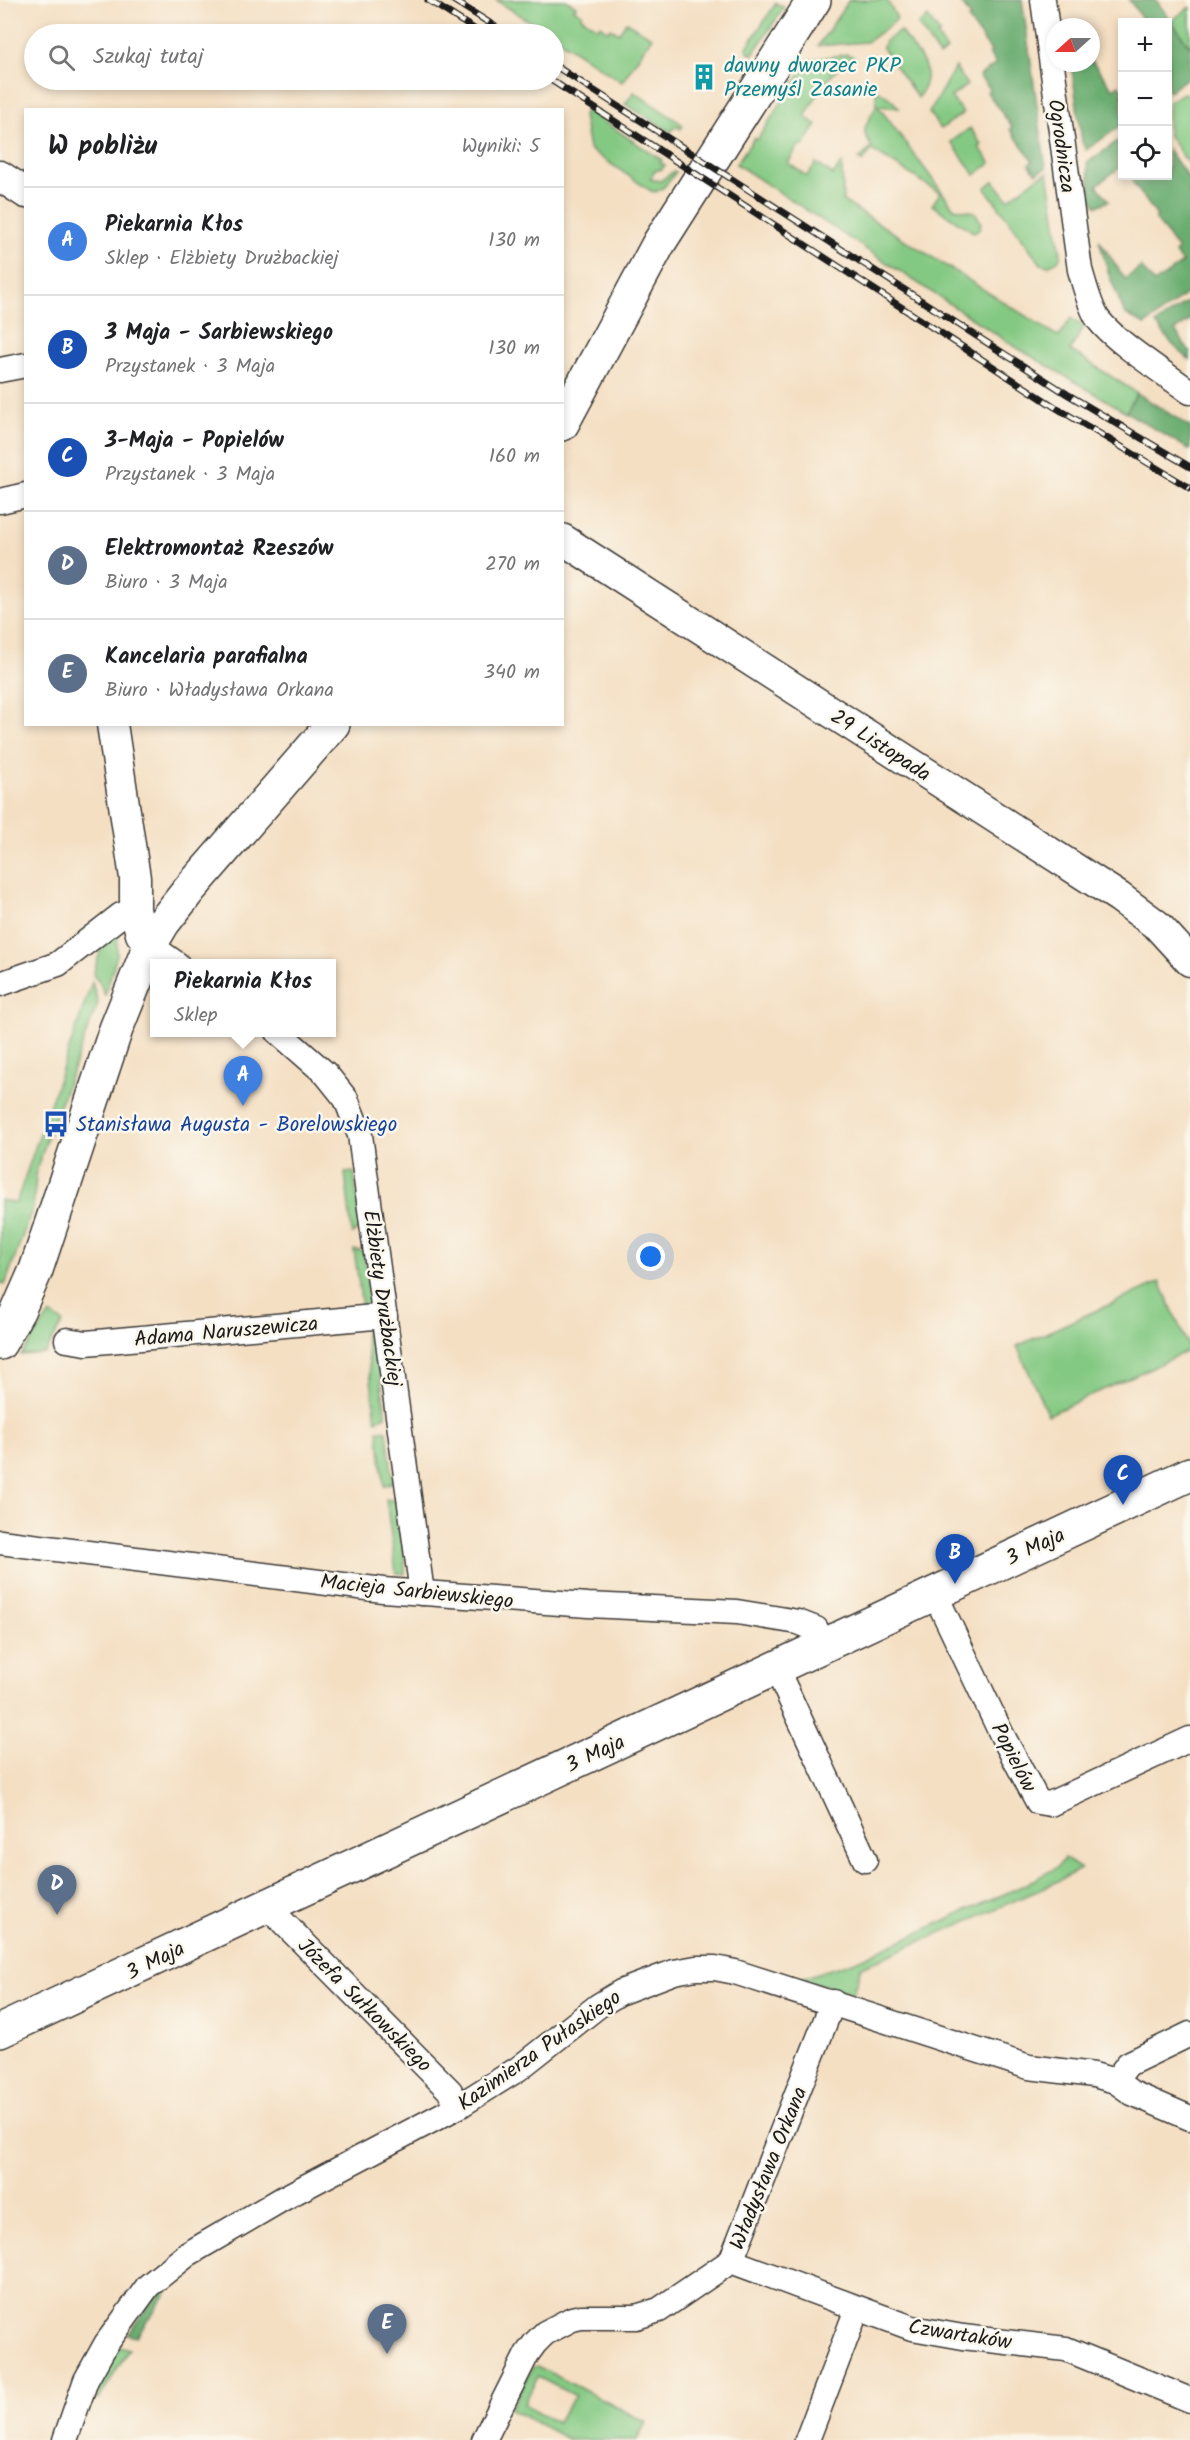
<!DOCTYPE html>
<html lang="pl">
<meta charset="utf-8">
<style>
:root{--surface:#fff;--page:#f2f2f2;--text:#202124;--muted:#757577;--line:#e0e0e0;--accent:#1a73e8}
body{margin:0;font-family:Kalam,sans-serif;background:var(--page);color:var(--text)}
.controls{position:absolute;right:18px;top:18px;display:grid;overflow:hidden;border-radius:0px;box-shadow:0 3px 9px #0003}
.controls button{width:54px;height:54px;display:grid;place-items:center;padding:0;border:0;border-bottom:2px solid var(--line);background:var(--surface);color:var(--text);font:30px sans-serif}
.compass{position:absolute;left:1046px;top:18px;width:54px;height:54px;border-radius:50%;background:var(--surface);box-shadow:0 3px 9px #0003;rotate:249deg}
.you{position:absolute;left:651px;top:1257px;width:21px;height:21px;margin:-15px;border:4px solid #fff;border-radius:50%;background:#1a73e8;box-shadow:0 0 0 9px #1a73e833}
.badge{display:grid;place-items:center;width:39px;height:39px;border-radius:50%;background:var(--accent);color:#fff;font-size:20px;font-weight:700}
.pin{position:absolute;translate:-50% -50px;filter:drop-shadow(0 2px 3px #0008)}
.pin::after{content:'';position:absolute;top:32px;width:21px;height:18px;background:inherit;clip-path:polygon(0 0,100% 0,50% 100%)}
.popup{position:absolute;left:150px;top:959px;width:186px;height:78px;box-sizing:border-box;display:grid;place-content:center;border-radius:0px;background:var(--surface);filter:drop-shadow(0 2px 4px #0005);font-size:20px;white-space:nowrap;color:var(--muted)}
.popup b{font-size:22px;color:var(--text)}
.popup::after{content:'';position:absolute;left:50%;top:100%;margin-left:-12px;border:12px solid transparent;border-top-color:var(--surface)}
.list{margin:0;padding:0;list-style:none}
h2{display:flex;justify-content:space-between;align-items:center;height:78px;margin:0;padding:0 24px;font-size:26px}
h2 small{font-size:20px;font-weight:400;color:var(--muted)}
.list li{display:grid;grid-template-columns:39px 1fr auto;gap:18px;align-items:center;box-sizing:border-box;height:108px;padding:0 24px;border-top:2px solid var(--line)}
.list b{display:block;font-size:22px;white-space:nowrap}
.list p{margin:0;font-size:20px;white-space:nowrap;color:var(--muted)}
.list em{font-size:20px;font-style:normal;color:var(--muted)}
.icon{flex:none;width:33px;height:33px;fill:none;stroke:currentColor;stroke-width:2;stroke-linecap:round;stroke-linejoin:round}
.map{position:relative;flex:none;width:1190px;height:2440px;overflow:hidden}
.search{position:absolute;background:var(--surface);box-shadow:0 3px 9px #0003;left:24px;top:24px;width:540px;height:66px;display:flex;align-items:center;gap:15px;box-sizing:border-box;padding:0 21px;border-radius:33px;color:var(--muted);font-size:22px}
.panel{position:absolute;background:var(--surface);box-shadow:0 3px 9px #0003;left:24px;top:108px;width:540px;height:618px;border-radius:0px}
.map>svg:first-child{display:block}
.green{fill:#84c983;stroke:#507250;stroke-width:1.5;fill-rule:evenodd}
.forest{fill:#6bad71;stroke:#446446;stroke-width:1.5}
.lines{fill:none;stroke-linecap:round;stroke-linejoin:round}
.minor-casing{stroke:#3c3935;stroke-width:27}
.tertiary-casing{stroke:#3c3935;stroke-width:33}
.secondary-casing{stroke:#3c3935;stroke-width:36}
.minor{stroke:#fff;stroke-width:24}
.tertiary{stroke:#fff;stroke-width:30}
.secondary{stroke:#fff;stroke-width:33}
.rail-casing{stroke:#1c1c1c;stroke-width:7}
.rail{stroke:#fbf7ec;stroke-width:4.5;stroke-dasharray:14;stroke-linecap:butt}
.labels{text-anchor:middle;stroke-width:5;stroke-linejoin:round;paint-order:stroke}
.culture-label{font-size:21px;fill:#0d838f;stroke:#fbf7ec;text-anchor:start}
.street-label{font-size:21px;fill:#1c1c1c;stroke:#fbf7ec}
.transit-label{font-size:21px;fill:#164399;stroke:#fbf7ec;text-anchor:start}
</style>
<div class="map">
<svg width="1190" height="2440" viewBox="0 0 1190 2440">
<rect width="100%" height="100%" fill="#fbf7ec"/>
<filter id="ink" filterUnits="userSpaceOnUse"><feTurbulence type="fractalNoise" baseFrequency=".0167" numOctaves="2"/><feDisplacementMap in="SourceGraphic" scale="12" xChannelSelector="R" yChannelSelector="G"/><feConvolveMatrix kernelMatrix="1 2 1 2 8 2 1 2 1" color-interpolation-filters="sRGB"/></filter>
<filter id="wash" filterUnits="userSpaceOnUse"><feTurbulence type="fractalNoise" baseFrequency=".008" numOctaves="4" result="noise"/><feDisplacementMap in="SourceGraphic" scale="24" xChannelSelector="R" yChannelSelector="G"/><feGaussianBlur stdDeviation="1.35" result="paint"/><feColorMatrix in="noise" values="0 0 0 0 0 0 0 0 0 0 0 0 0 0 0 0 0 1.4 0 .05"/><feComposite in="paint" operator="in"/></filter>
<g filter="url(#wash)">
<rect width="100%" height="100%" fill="#f4dfc3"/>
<g class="green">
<path d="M496,0H566L576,6L574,9L582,14L581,17L598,28L600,25L608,31L610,28L619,33L626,22L652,37L622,82L554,37V34H549Z"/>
<path d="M849,0H887L897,18L894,22L867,42L818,46Z"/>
<path d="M776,3L784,8L752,55L748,52L747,47Z"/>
<path d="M1190,7V47L1171,21Z"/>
<path d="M928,17L940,34L937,36L947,50L939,56L918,25Z"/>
<path d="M900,31C918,56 938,68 918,98L882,48L885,41Z"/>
<path d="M847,54L854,57C832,68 816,95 805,117L817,125L803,146L799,145L788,163L807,176L816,163L833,175L842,163L843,201L1059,337L1071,318L1084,327L1070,350L1137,393L1126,412L1014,346L736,164L754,138L757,140L809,60Z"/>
<path d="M955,67L967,85L951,97L963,113L941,129L929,113Z"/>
<path d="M876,89L891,99L899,108L878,106L954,208L975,212L981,222L979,230L973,232L932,205L940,193L872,150L862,162L859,159L872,147C858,128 867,126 875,108C877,103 876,95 876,89Z"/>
<path d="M634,92L679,122L683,125L681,129L676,126L671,132L625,104Z"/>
<path d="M1183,93L1190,95V167L1168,134V103Z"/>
<path d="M586,110L662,160L660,163L665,165L662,169L655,171L650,179L660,181L674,171L676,172L664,187L656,192L651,191L589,149L583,115Z"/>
<path d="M970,128L982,145L979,147L991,163L975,175L951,142Z"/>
<path d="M1048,173L1061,255L1058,261L1048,266L1041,264L985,188L994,181L1008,199L1040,176Z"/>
<path d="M118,927L117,955L105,996L100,983L93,975L102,945Z"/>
<path d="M92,982L98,1003L47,1138L37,1169L33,1207L5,1285L0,1282V1200L16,1203Z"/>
<path d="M354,1172L361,1228L352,1234L345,1173Z"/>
<path d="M354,1250L364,1251L370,1302L369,1305L362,1307Z"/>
<path d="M1160,1282L1190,1350L1048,1415L1017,1346Z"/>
<path d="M50,1314L63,1322L45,1353L21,1355Z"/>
<path d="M368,1330L374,1332L386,1416L376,1420L365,1332Z"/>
<path d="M378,1430L387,1431L393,1482L384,1486Z"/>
<path d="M386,1499L396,1501L405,1561V1574L396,1573Z"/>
<path d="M1064,1858L1081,1869L1042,1889L861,1967L853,1993L799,1979L853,1962L1022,1886L1058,1867Z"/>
<path d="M120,2346L129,2349L99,2399L91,2397Z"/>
<path d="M537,2366L646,2422L637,2440H569L510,2409L533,2367ZM538,2377L575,2396L557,2422L524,2404Z"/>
</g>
<g class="forest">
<path d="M959,0H1022L1046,168L1036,173L1029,164L1033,161L1010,129L1012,127L987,92L990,89L979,76L996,64L989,54L991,51L968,19L971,17Z"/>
<path d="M1129,0H1156L1190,47V76L1168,92V22H1142L1140,20L1142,18Z"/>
<path d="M1091,60L1113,89L1119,85L1122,89V125L1086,150L1082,142L1071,63H1091Z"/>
<path d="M1122,138V166L1097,185L1109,201L1097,206L1092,200L1087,163Z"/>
<path d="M1168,149L1190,180V291L1145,325L1125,314L1109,275L1099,240L1125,279L1141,267L1154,283L1182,263L1175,253L1178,250L1155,218L1157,216L1132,181L1135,178L1133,176H1168Z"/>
<path d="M1185,303H1190V320L1175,331L1190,352V360L1173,345L1156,324Z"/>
<path d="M1137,393L1190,427V450L1126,412Z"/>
<path d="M167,2286L169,2290L136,2337L127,2335L158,2293Z"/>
</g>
</g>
<g filter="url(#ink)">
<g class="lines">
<g class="minor-casing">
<g id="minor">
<path d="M1043,0L1080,270C1085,286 1089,305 1098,319C1114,341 1166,374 1190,392"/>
<path d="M0,370L26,365"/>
<path d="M0,501L26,495"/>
<path d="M150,945L177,964"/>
<path d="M0,984L58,964L121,915L135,910"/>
<path d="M278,1032L326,1074L346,1099L360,1135L422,1593"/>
<path d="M67,1340L86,1343L385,1316"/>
<path d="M0,1542L383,1590L588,1605L737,1612L798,1622L816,1629L823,1645"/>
<path d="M935,1594L1002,1735L1038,1802L1050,1804L1190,1739"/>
<path d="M776,1668L865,1860"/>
<path d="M267,1906L450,2091L459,2106"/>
<path d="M1115,2081L1132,2093L1190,2118"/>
<path d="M731,2261L912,2328L963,2337L1066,2349L1190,2400"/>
<path d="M65,2440L86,2380L106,2344L148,2286L188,2254L284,2198L459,2106L518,2069L598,2006L621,1992L674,1972L696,1968H715L735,1972L1029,2067L1094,2075L1115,2081L1128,2064L1190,2034"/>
<path d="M484,2440L527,2354L535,2343L545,2333L572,2319L581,2317H636L659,2310L731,2261L833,2002"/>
<path d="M807,2440L857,2309"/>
</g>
</g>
<g class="tertiary-casing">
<g id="tertiary">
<path d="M0,176L26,193"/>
<path d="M562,539L1119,897L1158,926L1190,961"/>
<path d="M112,724L135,878V910L141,934L150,945"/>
</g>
</g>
<g class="secondary-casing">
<g id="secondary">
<path d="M562,424L659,243L814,0"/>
<path d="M0,1343L18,1311L36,1270L116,1029L150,945L163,923L189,890L333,724"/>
<path d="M0,2031L1190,1474"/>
</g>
</g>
<use href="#minor" class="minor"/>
<use href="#tertiary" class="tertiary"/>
<use href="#secondary" class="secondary"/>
<g class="rail-casing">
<g id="rail">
<path d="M428,0L482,34"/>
<path d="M453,0L507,34"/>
<path d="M554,65L1067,394L1190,467"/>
<path d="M551,80L1055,407L1190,488"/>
</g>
</g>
<use href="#rail" class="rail"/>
</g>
</g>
<defs>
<g id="building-bare" transform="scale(2.07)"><path d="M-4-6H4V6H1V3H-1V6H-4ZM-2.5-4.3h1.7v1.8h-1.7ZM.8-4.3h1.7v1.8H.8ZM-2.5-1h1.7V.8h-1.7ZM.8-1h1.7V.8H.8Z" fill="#0f9aa8" stroke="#fbf7ec" stroke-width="2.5" paint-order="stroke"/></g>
<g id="bus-bare" transform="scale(2.07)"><path d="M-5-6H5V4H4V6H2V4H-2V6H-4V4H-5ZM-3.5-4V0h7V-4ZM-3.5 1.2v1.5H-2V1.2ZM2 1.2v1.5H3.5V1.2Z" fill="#1a4fb4" stroke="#fbf7ec" stroke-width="2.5" paint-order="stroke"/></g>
</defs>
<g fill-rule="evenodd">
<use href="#building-bare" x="704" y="77"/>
<use href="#bus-bare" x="56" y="1124"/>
</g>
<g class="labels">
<g class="culture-label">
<text x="724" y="72">dawny dworzec PKP<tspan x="724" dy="24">Przemyśl Zasanie</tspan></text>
</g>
<g class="street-label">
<text transform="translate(1062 146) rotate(82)" y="7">Ogrodnicza</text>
<text transform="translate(881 745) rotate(33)" y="7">29 Listopada</text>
<text transform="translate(383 1298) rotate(82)" y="7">Elżbiety Drużbackiej</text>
<text transform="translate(226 1331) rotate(-5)" y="7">Adama Naruszewicza</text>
<text transform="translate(1035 1546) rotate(-25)" y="7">3 Maja</text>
<text transform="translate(417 1591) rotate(6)" y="7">Macieja Sarbiewskiego</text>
<text transform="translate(595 1753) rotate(-25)" y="7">3 Maja</text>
<text transform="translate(1014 1757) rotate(63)" y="7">Popielów</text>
<text transform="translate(155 1960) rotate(-26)" y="7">3 Maja</text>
<text transform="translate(365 2005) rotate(45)" y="7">Józefa Sułkowskiego</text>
<text transform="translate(539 2050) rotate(-35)" y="7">Kazimierza Pułaskiego</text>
<text transform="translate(768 2168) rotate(-68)" y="7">Władysława Orkana</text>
<text transform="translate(960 2334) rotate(9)" y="7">Czwartaków</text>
</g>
<g class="transit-label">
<text x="76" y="1131">Stanisława Augusta - Borelowskiego</text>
</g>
</g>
</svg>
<div class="controls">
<button>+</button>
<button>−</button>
<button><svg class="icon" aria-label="locate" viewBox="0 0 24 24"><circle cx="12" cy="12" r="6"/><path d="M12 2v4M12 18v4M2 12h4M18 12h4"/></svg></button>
</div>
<svg class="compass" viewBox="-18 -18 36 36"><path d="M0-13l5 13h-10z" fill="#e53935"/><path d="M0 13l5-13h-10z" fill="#757577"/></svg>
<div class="you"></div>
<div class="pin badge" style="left:243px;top:1106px;background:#3f7fe0">A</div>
<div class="popup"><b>Piekarnia Kłos</b>Sklep</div>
<div class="pin badge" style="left:955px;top:1584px;background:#1a4fb4">B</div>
<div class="pin badge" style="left:1123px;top:1505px;background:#1a4fb4">C</div>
<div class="pin badge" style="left:57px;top:1915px;background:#5c6f8a">D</div>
<div class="pin badge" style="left:387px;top:2354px;background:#5c6f8a">E</div>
<div class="search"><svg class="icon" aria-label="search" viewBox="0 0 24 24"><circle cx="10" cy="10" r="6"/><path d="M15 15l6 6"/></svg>Szukaj tutaj</div>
<section class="panel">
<h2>W pobliżu<small>Wyniki: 5</small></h2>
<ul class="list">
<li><span class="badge" style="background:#3f7fe0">A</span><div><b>Piekarnia Kłos</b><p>Sklep · Elżbiety Drużbackiej</p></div><em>130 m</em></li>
<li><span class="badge" style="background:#1a4fb4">B</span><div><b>3 Maja - Sarbiewskiego</b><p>Przystanek · 3 Maja</p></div><em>130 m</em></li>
<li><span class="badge" style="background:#1a4fb4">C</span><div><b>3-Maja - Popielów</b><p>Przystanek · 3 Maja</p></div><em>160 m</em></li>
<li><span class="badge" style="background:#5c6f8a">D</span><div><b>Elektromontaż Rzeszów</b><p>Biuro · 3 Maja</p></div><em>270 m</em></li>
<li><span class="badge" style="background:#5c6f8a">E</span><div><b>Kancelaria parafialna</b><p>Biuro · Władysława Orkana</p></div><em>340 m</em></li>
</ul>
</section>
</div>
